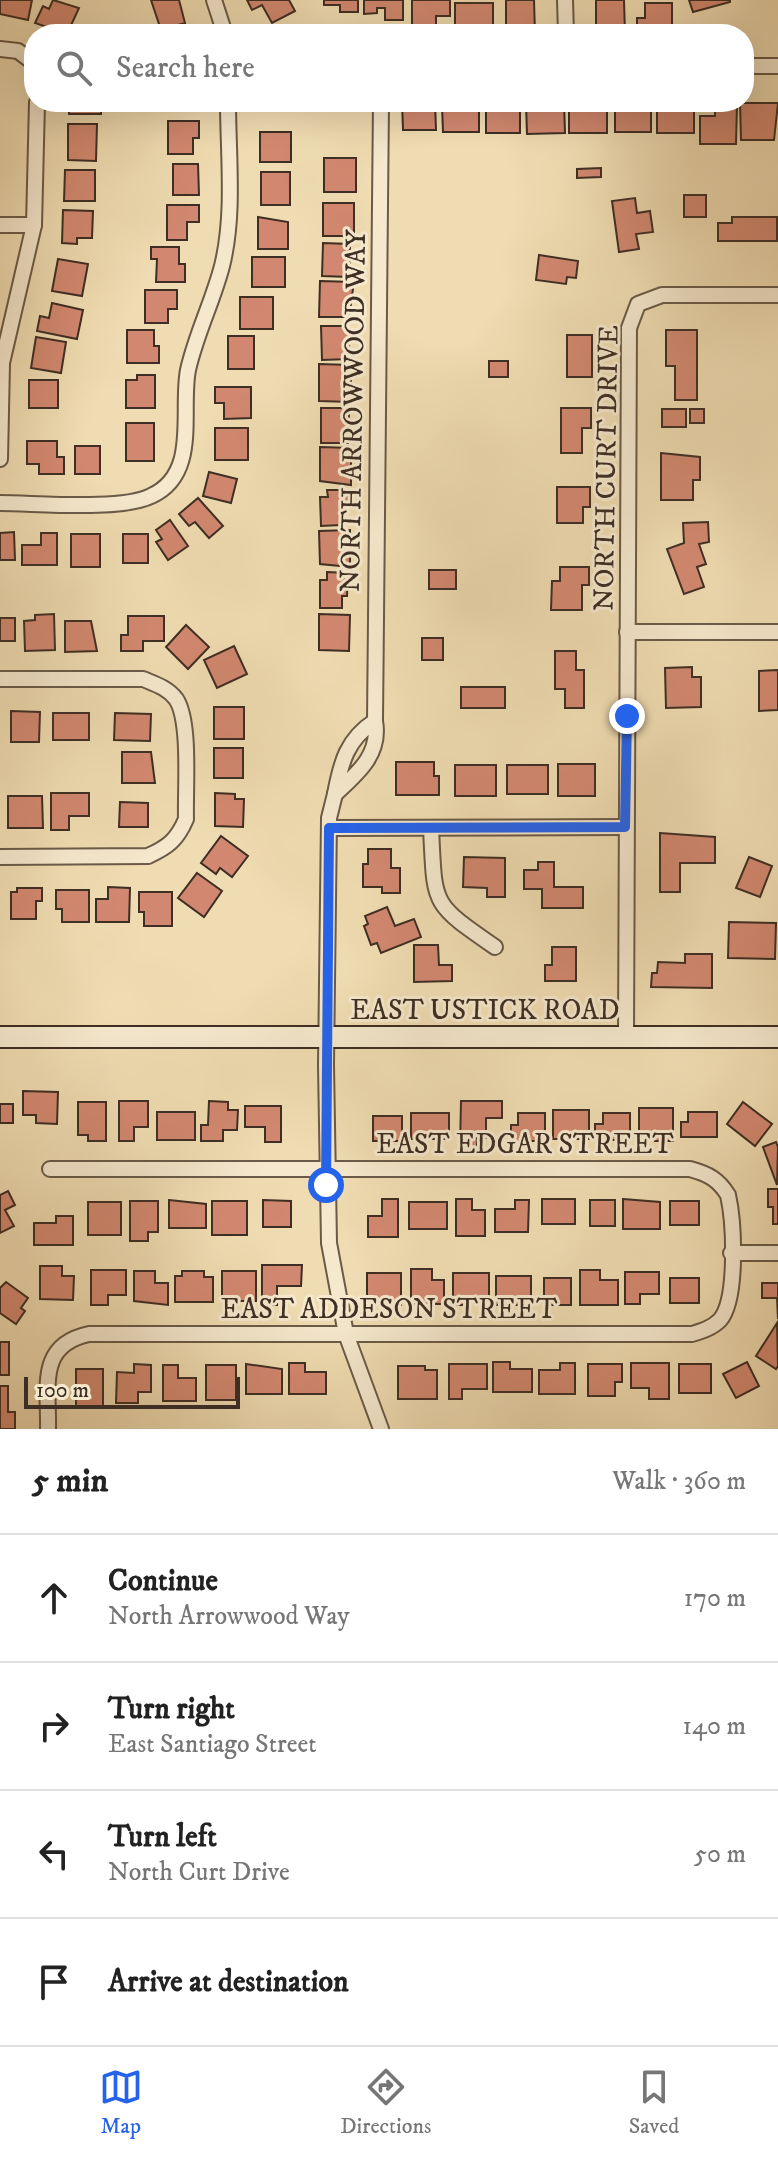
<!DOCTYPE html>
<meta charset="utf-8">
<style>
:root{--surface:#fff;--page:#f2f2f2;--text:#222;--muted:#767676;--line:#e0e0e0;--accent:#2563eb}
body{margin:0;font-family:"IM FELL DW Pica",serif;background:var(--page);color:var(--text)}
.scale{position:absolute;left:24px;bottom:20px;width:216px;box-sizing:border-box;padding-left:8px;border:4px solid #3e2e23;border-top:0;font-size:22px;line-height:28px;white-space:nowrap;color:#3e2e23;-webkit-text-stroke:6px #f5e8cd;paint-order:stroke}
.stop{position:absolute;width:24px;height:24px;margin:-18px;border:6px solid #2563eb;border-radius:50%;background:#fff}
.stop.end{background:#2563eb;border-color:#fff;box-shadow:0 2px 8px #0008}
.list{margin:0;padding:0;list-style:none}
h2{display:flex;justify-content:space-between;align-items:center;height:104px;margin:0;padding:0 32px;font-size:34px}
h2 small{font-size:26px;font-weight:400;color:var(--muted)}
.list li{display:grid;grid-template-columns:52px 1fr auto;gap:24px;align-items:center;box-sizing:border-box;height:128px;padding:0 32px;border-top:2px solid var(--line)}
.list b{display:block;font-size:30px;white-space:nowrap}
.list p{margin:0;font-size:26px;white-space:nowrap;color:var(--muted)}
.list em{font-size:26px;font-style:normal;color:var(--muted)}
.icon{flex:none;width:44px;height:44px;fill:none;stroke:currentColor;stroke-width:2;stroke-linecap:round;stroke-linejoin:round}
.map{position:relative;flex:none;width:778px;height:1429px;overflow:hidden}
.search{position:absolute;background:var(--surface);box-shadow:0 8px 32px #0002;left:24px;right:24px;top:24px;height:88px;display:flex;align-items:center;gap:20px;box-sizing:border-box;padding:0 28px;border-radius:32px;color:var(--muted);font-size:30px}
.sheet{height:616px;background:var(--surface)}
nav{display:flex;justify-content:space-around;align-items:center;box-sizing:border-box;height:112px;border-top:2px solid var(--line);background:var(--surface);font-size:22px;color:var(--muted)}
nav a{display:grid;justify-items:center;gap:4px}
nav .on{color:var(--accent)}
.map>svg:first-child{display:block}
.building{fill:#d28870;stroke:#3e2e23;stroke-width:2}
.lines{fill:none;stroke-linecap:round;stroke-linejoin:round}
.street-casing{stroke:#6a5a47;stroke-width:18}
.secondary-casing{stroke:#3e2e23;stroke-width:24}
.street{stroke:#f5e8cd;stroke-width:14}
.secondary{stroke:#f5e8cd;stroke-width:20}
.route{stroke:#2563eb;stroke-width:10}
.labels{text-anchor:middle;stroke-width:6;stroke-linejoin:round;paint-order:stroke}
.street-label{font-size:28px;fill:#3e2e23;stroke:#f5e8cd}
</style>
<div class="map">
<svg width="778" height="1429" viewBox="0 0 778 1429">
<rect width="100%" height="100%" fill="#f0dcb2"/>
<filter id="stains"><feTurbulence type="fractalNoise" baseFrequency=".0025" numOctaves="4"/><feColorMatrix values="0 0 0 0 .2 0 0 0 0 .09 0 0 0 0 .02 0 0 0 .5 -.17"/></filter>
<radialGradient id="worn" r=".72"><stop offset=".6" stop-color="#630" stop-opacity="0"/><stop offset="1" stop-color="#630" stop-opacity=".3"/></radialGradient>
<g class="building">
<path d="M0,0H32L28,20L0,14Z"/>
<path d="M53,0L79,8L67,34L35,23L43,6L49,9Z"/>
<path d="M151,0H179L185,23L161,30Z"/>
<path d="M247,0H289L295,11L272,23L262,5L252,10Z"/>
<path d="M324,0H358V12H340V5H324Z"/>
<path d="M364,0H403V20H385V8H377V13L364,14Z"/>
<path d="M412,0H450V16H436V25H412Z"/>
<path d="M506,0H534L535,34H506Z"/>
<path d="M596,0H624L625,34H596Z"/>
<path d="M689,0H730V2L693,12Z"/>
<path d="M455,3H493V34H473V27H455Z"/>
<path d="M645,3H672V34H637V18H645Z"/>
<rect x="69" y="102" width="32" height="12"/>
<rect x="167" y="102" width="33" height="8"/>
<rect x="257" y="102" width="32" height="8"/>
<path d="M402,102H435L436,130H403Z"/>
<path d="M461,102H479V132H443L442,105H462Z"/>
<path d="M486,102L520,104V133H486Z"/>
<path d="M564,102L565,133L527,134L526,104Z"/>
<rect x="569" y="102" width="38" height="31"/>
<path d="M633,102H651V132H615V107H633Z"/>
<path d="M657,102H674V111H694V133H657Z"/>
<path d="M740,103H778L774,140H741Z"/>
<path d="M715,106H737L736,144H700V116H715Z"/>
<path d="M168,121H199V138H193V154H168Z"/>
<path d="M68,124H97L96,161L68,160Z"/>
<rect x="260" y="132" width="31" height="30"/>
<rect x="324" y="158" width="32" height="34"/>
<path d="M173,164H198L199,195H173Z"/>
<path d="M601,168V177L577,178V169Z"/>
<path d="M65,170H95V201H64Z"/>
<rect x="261" y="172" width="29" height="33"/>
<rect x="684" y="195" width="22" height="22"/>
<path d="M635,198L637,213L650,211L653,232L636,234L639,249L619,252L612,201Z"/>
<rect x="323" y="203" width="31" height="33"/>
<path d="M167,205H199V222H187V240H167Z"/>
<path d="M63,210L93,211L92,238H77V244L62,243Z"/>
<path d="M258,217L288,222V249H258Z"/>
<path d="M732,217H777V241H718V223H732Z"/>
<path d="M323,243L350,244L349,277L322,276Z"/>
<path d="M151,247H179V264H185V282H156L157,259H151Z"/>
<path d="M539,255L578,261L576,278L567,277L566,284L536,280Z"/>
<rect x="252" y="257" width="33" height="30"/>
<path d="M58,259L88,264L82,296L52,291Z"/>
<path d="M320,281L354,282L349,317H319Z"/>
<path d="M145,290H177V309H168V323H145Z"/>
<rect x="240" y="297" width="33" height="32"/>
<path d="M52,303L83,310L77,339L37,331L40,316L49,318Z"/>
<path d="M321,326H348L349,359L322,360Z"/>
<path d="M127,330H154V346H159V363H127Z"/>
<path d="M666,330H697V400H675V366H666Z"/>
<rect x="567" y="335" width="25" height="42"/>
<rect x="228" y="336" width="26" height="33"/>
<path d="M36,337L66,342L61,373L31,368Z"/>
<rect x="489" y="361" width="19" height="16"/>
<path d="M319,364L351,365V402L319,401Z"/>
<path d="M137,375H155V408H126V380H137Z"/>
<rect x="29" y="380" width="29" height="28"/>
<path d="M215,387H251V418L224,419V403H215Z"/>
<path d="M321,408H349L348,443H321Z"/>
<path d="M561,408H591V428H582V453H561Z"/>
<rect x="662" y="409" width="24" height="18"/>
<rect x="690" y="409" width="14" height="14"/>
<rect x="126" y="423" width="28" height="38"/>
<rect x="215" y="428" width="33" height="32"/>
<path d="M27,441H57V457H64V474H39V464H27Z"/>
<rect x="75" y="446" width="25" height="28"/>
<path d="M320,447L351,448V485L320,481Z"/>
<path d="M661,453L700,457V480H693V500H661Z"/>
<path d="M209,472L237,479L231,503L203,496Z"/>
<path d="M557,487H590V507H583V523H557Z"/>
<path d="M327,490H348V513H341V525L321,526L320,497H328Z"/>
<path d="M198,498L223,526L209,538L195,522L189,526L179,514Z"/>
<path d="M170,520L188,546L168,560L156,542L162,539L156,530Z"/>
<path d="M708,522L709,542L699,544L706,564L697,567L704,587L684,594L667,549L684,543L683,523Z"/>
<path d="M350,530V567L320,564L319,531Z"/>
<path d="M14,532L15,560H0V533Z"/>
<path d="M41,533H57V565H22V545H41Z"/>
<rect x="71" y="534" width="29" height="33"/>
<rect x="123" y="534" width="25" height="29"/>
<path d="M560,567H589V585H582V610H551L552,581H560Z"/>
<rect x="429" y="570" width="27" height="19"/>
<path d="M327,572L348,573L347,596H342V608H320V580H327Z"/>
<path d="M54,614L55,650L25,651L24,621L35,620V615Z"/>
<path d="M319,614L350,615L349,651L319,650Z"/>
<path d="M128,616H164V641H143V651H121V635H128Z"/>
<rect x="0" y="618" width="15" height="23"/>
<path d="M65,621H91L97,651L65,652Z"/>
<path d="M186,625L209,647L188,669L166,647Z"/>
<rect x="422" y="638" width="21" height="22"/>
<path d="M234,646L247,674L217,688L204,660Z"/>
<path d="M555,651H576V670H584V708H565V689H555Z"/>
<path d="M692,667V677H701V707L666,708L665,668Z"/>
<path d="M778,670V710L759,711V671Z"/>
<rect x="461" y="687" width="44" height="21"/>
<rect x="214" y="707" width="30" height="32"/>
<path d="M11,711L40,712L39,742H11Z"/>
<rect x="53" y="713" width="36" height="27"/>
<path d="M115,713L151,714L150,741L114,740Z"/>
<rect x="214" y="748" width="29" height="30"/>
<path d="M122,752H151L155,783H122Z"/>
<path d="M396,762H434V776H439V795H396Z"/>
<rect x="558" y="764" width="37" height="32"/>
<rect x="455" y="765" width="41" height="31"/>
<rect x="507" y="765" width="41" height="29"/>
<path d="M51,793H89V816H69V830H51Z"/>
<path d="M215,793L235,794V799H244L243,827L215,826Z"/>
<path d="M8,796H42L43,828H8Z"/>
<path d="M120,802L148,803V827H119Z"/>
<path d="M660,833L715,837V863H680V892H660Z"/>
<path d="M221,836L248,856L232,877L220,868L216,874L201,863Z"/>
<path d="M368,849H391V868H400V893H382V887H363V864H368Z"/>
<path d="M464,857L505,858V897H487V888L463,887Z"/>
<path d="M749,857L772,866L760,897L736,888Z"/>
<path d="M538,862H554V887H583V908H542V889H524V870H538Z"/>
<path d="M197,873L222,891L204,917L178,898Z"/>
<path d="M108,887L130,888L129,922H96V899H108Z"/>
<path d="M17,888H42V901H36V919H11V892H17Z"/>
<path d="M56,890H89V922H62V909H56Z"/>
<path d="M139,892H172V926H144V912H139Z"/>
<path d="M387,907L395,926L414,919L421,937L381,953L377,943L371,945L364,926L368,924L365,916Z"/>
<path d="M729,922L776,923L775,959L728,958Z"/>
<path d="M414,945H438L439,965H452V981L414,982Z"/>
<path d="M552,947H576V981H545V965H552Z"/>
<path d="M685,954H712V988L651,987L652,973H657L658,962L685,963Z"/>
<path d="M23,1091L58,1092L57,1124L36,1123V1115H23Z"/>
<path d="M119,1101H148V1127H134V1141H119Z"/>
<path d="M209,1101L228,1102V1110H238L237,1130H223V1141H201V1125H208Z"/>
<path d="M461,1101H502V1118H486V1138H477V1148H460Z"/>
<path d="M78,1102H106V1141H88V1135H78Z"/>
<path d="M743,1102L772,1124L755,1146L727,1124Z"/>
<rect x="0" y="1104" width="13" height="19"/>
<path d="M245,1106H281V1142H265V1127H245Z"/>
<path d="M639,1108H673V1141H655V1133H639Z"/>
<rect x="553" y="1110" width="36" height="29"/>
<rect x="157" y="1112" width="38" height="28"/>
<path d="M688,1112H717V1137H681V1122H688Z"/>
<rect x="411" y="1113" width="38" height="26"/>
<path d="M518,1113H545V1141H511V1125H518Z"/>
<path d="M603,1113H630V1140H595V1124H603Z"/>
<rect x="373" y="1116" width="29" height="25"/>
<path d="M776,1142L778,1147L777,1185L763,1147Z"/>
<path d="M768,1189H778V1224H773V1207H768Z"/>
<path d="M8,1191L15,1205L5,1210L14,1226L0,1233V1195Z"/>
<path d="M382,1199H398V1237H368V1216H382Z"/>
<path d="M456,1199H472V1210H485V1236H456Z"/>
<rect x="542" y="1199" width="33" height="25"/>
<path d="M623,1199L660,1202V1229H623Z"/>
<path d="M169,1200L206,1204V1228H169Z"/>
<path d="M263,1200L291,1201V1227H263Z"/>
<path d="M515,1200H529L528,1232H495V1209H515Z"/>
<rect x="590" y="1200" width="25" height="26"/>
<path d="M130,1201H158V1232H148V1241H130Z"/>
<rect x="212" y="1201" width="35" height="34"/>
<rect x="670" y="1201" width="29" height="24"/>
<rect x="88" y="1202" width="33" height="33"/>
<rect x="409" y="1202" width="38" height="27"/>
<path d="M56,1216H73V1245H34V1223H56Z"/>
<path d="M262,1265H302L301,1286H277V1305H262Z"/>
<path d="M40,1266H62V1276H74L73,1300L40,1299Z"/>
<path d="M411,1269H432V1280H444V1304H411Z"/>
<path d="M91,1270H126V1295H108V1305H91Z"/>
<path d="M580,1270H600V1280H618V1305H580Z"/>
<path d="M134,1271H155V1283H168V1305L134,1301Z"/>
<path d="M182,1271H204V1277H213V1302H175V1276H182Z"/>
<rect x="222" y="1271" width="34" height="30"/>
<path d="M625,1272H659V1294H640V1304H625Z"/>
<path d="M367,1273H401V1305H375V1296H367Z"/>
<path d="M453,1273H489V1298H470V1305H453Z"/>
<rect x="496" y="1276" width="35" height="29"/>
<rect x="544" y="1278" width="27" height="27"/>
<rect x="670" y="1278" width="29" height="25"/>
<path d="M6,1282L28,1298L21,1308L25,1311L16,1324L0,1313V1288Z"/>
<path d="M762,1283H778V1319L777,1298H762Z"/>
<path d="M777,1323L778,1366L776,1369L756,1356Z"/>
<rect x="0" y="1342" width="9" height="33"/>
<path d="M493,1362H510V1369H532V1392H493Z"/>
<path d="M747,1362L759,1386L736,1398L723,1374Z"/>
<path d="M289,1363H305V1372H326V1394H289Z"/>
<path d="M560,1363H575V1394H539V1370H560Z"/>
<path d="M631,1363H669V1399H649V1388H631Z"/>
<path d="M134,1364L151,1365V1392H138V1403H116L117,1372L134,1373Z"/>
<path d="M246,1364L282,1369V1394H246Z"/>
<path d="M449,1364H487V1389H462V1399H449Z"/>
<path d="M588,1364H622V1382H615V1396H588Z"/>
<rect x="679" y="1364" width="32" height="29"/>
<path d="M163,1365H178V1378H196V1401H163Z"/>
<rect x="206" y="1365" width="30" height="35"/>
<path d="M398,1366H425V1370H437V1399H398Z"/>
<rect x="76" y="1369" width="27" height="39"/>
<path d="M0,1386H8V1412H15V1429H0Z"/>
</g>
<g class="lines">
<g class="street-casing">
<g id="street">
<path d="M214,0L225,34"/>
<path d="M565,0L566,34"/>
<path d="M0,49L18,51L34,63"/>
<path d="M744,66H778"/>
<path d="M0,225H34"/>
<path d="M0,459L2,363L34,225L37,102"/>
<path d="M0,503C37,503 120,511 151,496C200,474 180,411 188,370C196,334 213,301 222,266C235,214 228,155 228,102"/>
<path d="M627,632H778"/>
<path d="M0,679H143C155,684 168,688 176,699C191,721 185,790 186,819C177,840 168,847 148,856L0,857"/>
<path d="M375,721C347,739 341,762 335,794C358,773 381,754 375,721L381,102"/>
<path d="M335,794L329,818L326,1065L329,1243L346,1334L381,1429"/>
<path d="M329,828L625,827"/>
<path d="M431,828C435,906 430,902 495,947"/>
<path d="M626,1037L629,328L638,304L662,295H778"/>
<path d="M731,1253H778"/>
<path d="M48,1429C49,1387 37,1345 89,1334H692C702,1331 712,1328 720,1320C738,1299 734,1222 728,1195C718,1179 708,1174 690,1169H50"/>
</g>
</g>
<g class="secondary-casing">
<path id="secondary" d="M0,1037H778"/>
</g>
<use href="#street" class="street"/>
<use href="#secondary" class="secondary"/>
</g>
<g class="lines">
<path class="route" d="M326,1185L329,828L625,827L627,716"/>
</g>
<g class="labels">
<g class="street-label">
<text transform="translate(352 411) rotate(-89)" y="10">NORTH ARROWWOOD WAY</text>
<text transform="translate(605 468) rotate(-89)" y="10">NORTH CURT DRIVE</text>
<text x="485" y="1019">EAST USTICK ROAD</text>
<text x="525" y="1153">EAST EDGAR STREET</text>
<text x="389" y="1318">EAST ADDESON STREET</text>
</g>
</g>
<rect width="100%" height="100%" filter="url(#stains)"/>
<rect width="100%" height="100%" fill="url(#worn)"/>
</svg>
<div class="scale">100 m</div>
<div class="stop" style="left:326px;top:1185px"></div>
<div class="stop end" style="left:627px;top:716px"></div>
<div class="search"><svg class="icon" aria-label="search" viewBox="0 0 24 24"><circle cx="10" cy="10" r="6"/><path d="M15 15l6 6"/></svg>Search here</div>
</div>
<section class="sheet">
<h2>5 min<small>Walk · 360 m</small></h2>
<ul class="list">
<li><svg class="icon" aria-label="ahead" viewBox="0 0 24 24"><path d="M12 20V5M6 11l6-6 6 6"/></svg><div><b>Continue</b><p>North Arrowwood Way</p></div><em>170 m</em></li>
<li><svg class="icon" aria-label="right" viewBox="0 0 24 24"><path d="M7 20v-9h11M14 6l5 5-5 5"/></svg><div><b>Turn right</b><p>East Santiago Street</p></div><em>140 m</em></li>
<li><svg class="icon" aria-label="left" viewBox="0 0 24 24"><path d="M17 20v-9H6M10 6l-5 5 5 5"/></svg><div><b>Turn left</b><p>North Curt Drive</p></div><em>50 m</em></li>
<li><svg class="icon" aria-label="arrive" viewBox="0 0 24 24"><path d="M6 21V4h12l-3 4 3 4H6"/></svg><div><b>Arrive at destination</b></div></li>
</ul>
</section>
<nav>
<a class="on"><svg class="icon" aria-label="map" viewBox="0 0 24 24"><path d="M3 6l6-2 6 2 6-2v14l-6 2-6-2-6 2zM9 4v14M15 6v14"/></svg>Map</a>
<a><svg class="icon" aria-label="directions" viewBox="0 0 24 24"><path d="M12 3l9 9-9 9-9-9zM9 14v-3h6M13 9l2 2-2 2"/></svg>Directions</a>
<a><svg class="icon" aria-label="saved" viewBox="0 0 24 24"><path d="M7 4h10v16l-5-4-5 4z"/></svg>Saved</a>
</nav>
